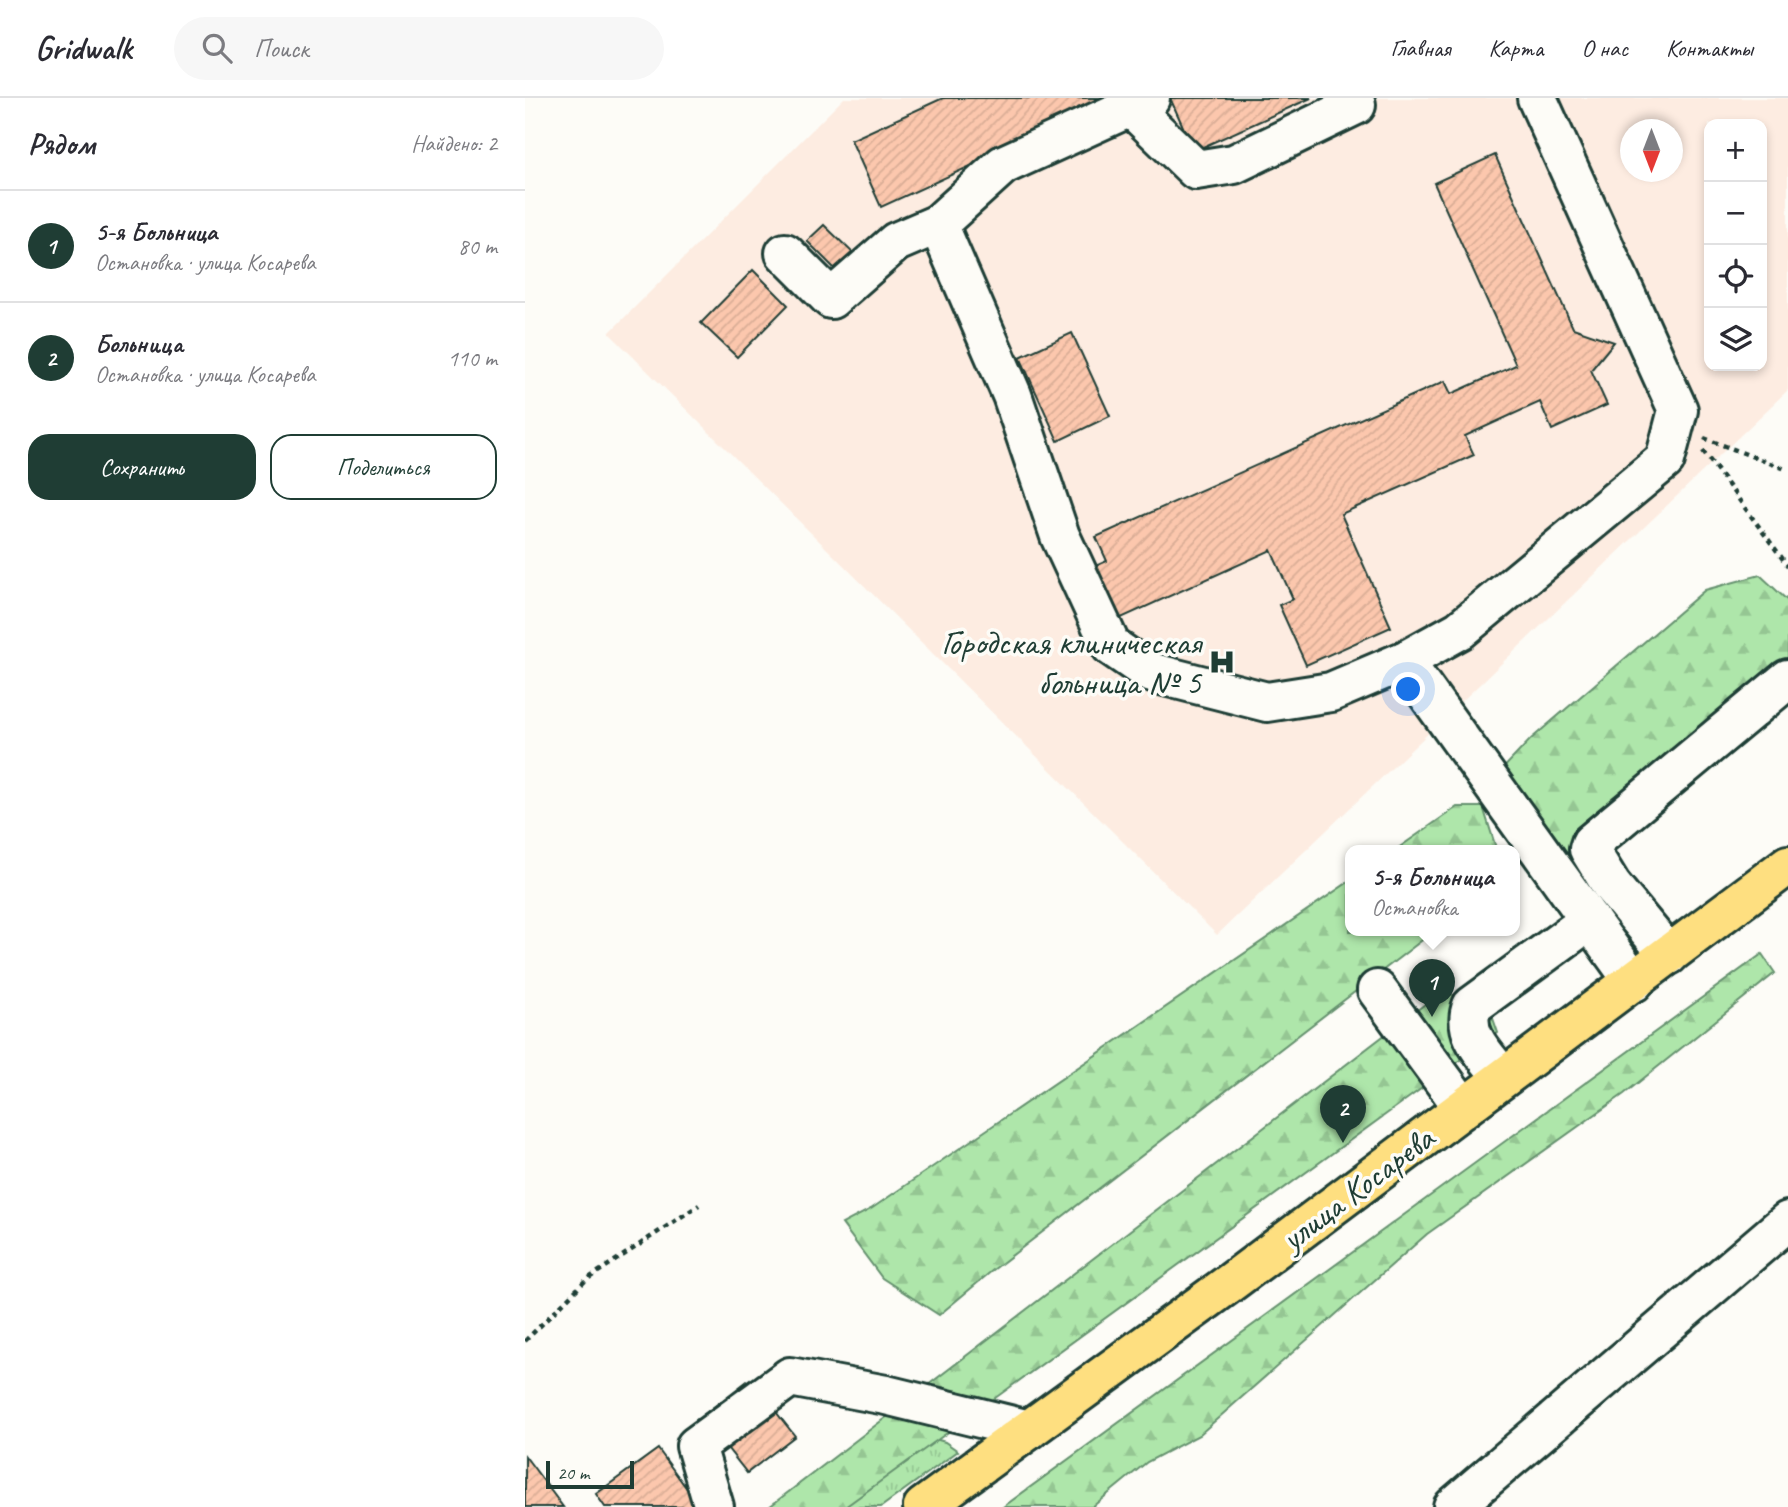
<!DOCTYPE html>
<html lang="ru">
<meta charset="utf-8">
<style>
:root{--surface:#fff;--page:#f7f7f7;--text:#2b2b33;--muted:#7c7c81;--line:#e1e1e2;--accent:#1f3d34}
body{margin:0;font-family:Caveat,sans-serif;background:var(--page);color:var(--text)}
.controls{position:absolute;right:21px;top:21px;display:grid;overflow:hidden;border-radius:14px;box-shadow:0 4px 10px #0003}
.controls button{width:63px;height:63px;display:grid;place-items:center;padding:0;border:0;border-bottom:2px solid var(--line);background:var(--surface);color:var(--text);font:35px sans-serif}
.compass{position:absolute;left:1095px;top:21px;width:63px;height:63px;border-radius:50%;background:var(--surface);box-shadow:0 4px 10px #0003;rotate:180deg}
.scale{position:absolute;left:21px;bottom:18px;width:88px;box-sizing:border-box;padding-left:7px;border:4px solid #1f3d34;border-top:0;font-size:19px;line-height:24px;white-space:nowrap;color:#1f3d34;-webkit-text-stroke:5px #fdfcf7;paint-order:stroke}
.you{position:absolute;left:884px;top:592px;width:24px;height:24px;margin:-18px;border:5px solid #fff;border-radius:50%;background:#1a73e8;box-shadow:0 0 0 10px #1a73e833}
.badge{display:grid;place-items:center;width:46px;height:46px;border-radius:50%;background:var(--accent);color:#fff;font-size:23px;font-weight:700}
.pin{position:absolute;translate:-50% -58px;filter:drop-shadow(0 2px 4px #0008)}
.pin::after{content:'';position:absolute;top:37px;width:24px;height:21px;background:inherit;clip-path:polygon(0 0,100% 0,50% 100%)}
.popup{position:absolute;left:820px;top:747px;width:175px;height:91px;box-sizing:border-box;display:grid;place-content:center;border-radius:14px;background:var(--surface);filter:drop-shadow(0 2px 5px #0005);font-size:23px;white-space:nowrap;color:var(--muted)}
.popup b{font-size:26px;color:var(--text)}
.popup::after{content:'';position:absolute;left:50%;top:100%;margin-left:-14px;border:14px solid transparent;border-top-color:var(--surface)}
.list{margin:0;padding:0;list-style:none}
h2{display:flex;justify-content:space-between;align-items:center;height:91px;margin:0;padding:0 28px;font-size:30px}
h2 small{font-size:23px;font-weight:400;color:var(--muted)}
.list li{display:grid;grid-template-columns:46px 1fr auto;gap:21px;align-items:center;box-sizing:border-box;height:112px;padding:0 28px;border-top:2px solid var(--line)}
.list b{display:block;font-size:26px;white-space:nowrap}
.list p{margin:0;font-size:23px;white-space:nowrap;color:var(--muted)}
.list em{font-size:23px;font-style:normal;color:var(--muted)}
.actions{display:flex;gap:14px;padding:21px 28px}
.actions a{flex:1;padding:16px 0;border:2px solid var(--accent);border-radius:21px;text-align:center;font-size:24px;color:var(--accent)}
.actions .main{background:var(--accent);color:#fff}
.icon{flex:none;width:38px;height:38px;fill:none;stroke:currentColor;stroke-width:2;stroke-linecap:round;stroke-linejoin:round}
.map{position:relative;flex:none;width:1263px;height:1409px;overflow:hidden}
header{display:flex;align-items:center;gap:42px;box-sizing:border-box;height:98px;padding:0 35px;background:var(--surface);border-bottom:2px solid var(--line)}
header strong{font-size:33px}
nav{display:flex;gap:38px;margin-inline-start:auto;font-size:24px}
.search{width:490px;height:63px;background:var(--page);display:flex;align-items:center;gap:18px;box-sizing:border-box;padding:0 24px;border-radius:38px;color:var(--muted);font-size:26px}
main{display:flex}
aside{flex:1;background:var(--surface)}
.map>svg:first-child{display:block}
.built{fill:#fdece1;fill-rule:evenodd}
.grass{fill:url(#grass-tufts);stroke:#66926f;stroke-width:2}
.forest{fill:url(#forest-firs);stroke:#66926f;stroke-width:2}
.building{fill:url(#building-hatch);stroke:#1f3d34;stroke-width:2}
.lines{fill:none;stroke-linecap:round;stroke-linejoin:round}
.minor-casing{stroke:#1f3d34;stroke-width:44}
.major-casing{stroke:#1f3d34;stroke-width:44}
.path{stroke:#1f3d34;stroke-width:4.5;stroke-dasharray:5 5;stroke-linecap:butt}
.minor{stroke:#fdfcf7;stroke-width:38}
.major{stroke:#fedf80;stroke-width:38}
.labels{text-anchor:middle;stroke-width:7;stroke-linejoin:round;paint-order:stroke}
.poi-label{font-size:35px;fill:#1f3d34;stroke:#fdfcf7;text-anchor:end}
.street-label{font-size:35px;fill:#1f3d34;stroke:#fdfcf7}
</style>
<header>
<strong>Gridwalk</strong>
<div class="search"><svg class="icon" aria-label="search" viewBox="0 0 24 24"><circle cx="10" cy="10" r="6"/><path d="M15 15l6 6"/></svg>Поиск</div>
<nav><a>Главная</a><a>Карта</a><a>О нас</a><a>Контакты</a></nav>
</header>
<main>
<aside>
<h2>Рядом<small>Найдено: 2</small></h2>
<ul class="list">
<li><span class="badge">1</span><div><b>5-я Больница</b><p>Остановка · улица Косарева</p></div><em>80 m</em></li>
<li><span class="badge">2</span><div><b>Больница</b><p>Остановка · улица Косарева</p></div><em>110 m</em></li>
</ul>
<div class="actions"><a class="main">Сохранить</a><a>Поделиться</a></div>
</aside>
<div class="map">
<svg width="1263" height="1409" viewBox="0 0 1263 1409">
<defs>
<pattern id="grass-tufts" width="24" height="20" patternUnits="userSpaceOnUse" patternTransform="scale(1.75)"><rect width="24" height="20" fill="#aee6aa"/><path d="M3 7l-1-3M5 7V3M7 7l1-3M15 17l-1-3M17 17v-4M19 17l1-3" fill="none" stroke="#95c693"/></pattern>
<pattern id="forest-firs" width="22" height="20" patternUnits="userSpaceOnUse" patternTransform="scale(1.75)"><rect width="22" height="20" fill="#aee6aa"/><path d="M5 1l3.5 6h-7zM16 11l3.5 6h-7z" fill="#95c693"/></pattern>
<pattern id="building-hatch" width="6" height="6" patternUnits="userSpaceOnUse" patternTransform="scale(1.75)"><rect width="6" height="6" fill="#fcc7ad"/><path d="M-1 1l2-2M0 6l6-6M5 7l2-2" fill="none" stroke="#d8ac95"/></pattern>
</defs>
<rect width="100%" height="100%" fill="#fdfcf7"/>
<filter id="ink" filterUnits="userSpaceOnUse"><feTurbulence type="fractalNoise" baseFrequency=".0143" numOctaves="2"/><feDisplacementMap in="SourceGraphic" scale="14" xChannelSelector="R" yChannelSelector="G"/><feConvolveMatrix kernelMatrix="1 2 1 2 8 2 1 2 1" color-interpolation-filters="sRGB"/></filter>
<g filter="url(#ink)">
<path class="built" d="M319,0H1263V292L692,837L84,235ZM1184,26H1237V268H1184ZM1106,32H1148V74H1106Z"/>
<path class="grass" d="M407,1340L420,1344L433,1353L356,1409H271Z"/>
<g class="forest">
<path d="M1235,477L1263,503V598L1052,774L972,677L1006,641L1180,492Z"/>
<path d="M932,709H958L972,753H869Z"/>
<path d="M825,783V833H909L468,1172L414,1217L357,1180L317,1126L346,1111Z"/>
<path d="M1237,856L1250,875L1099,996L902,1136L674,1337L622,1364L567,1409H478Z"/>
<path d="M917,893L964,909L973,935L320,1409H244Z"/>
</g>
<g class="building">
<path d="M418,0H594L356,109L326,42Z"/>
<path d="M645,0H786L669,53Z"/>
<path d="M970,57L1048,230L1089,244L1066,272L1082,307L1027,332L1015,304L940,338L949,357L816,416L866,529L781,567L754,507L768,501L746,452L583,526L559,473L582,463L571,439L920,283L926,296L991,267L909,85Z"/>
<path d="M299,127L331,158L314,175L282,143Z"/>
<path d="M228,172L263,207L212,259L176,225Z"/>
<path d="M547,235L585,318L533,343L495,259Z"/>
<path d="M225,1281L270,1338L222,1375L177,1318Z"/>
<path d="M133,1351L173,1406L170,1409H80L71,1396Z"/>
<path d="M0,1358L38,1409H0Z"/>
</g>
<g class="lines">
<g class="minor-casing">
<g id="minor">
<path d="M606,9L671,72L709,66L831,7"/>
<path d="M413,126L487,297L535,438L586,548L624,574L742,604L806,594L879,563L935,532L1140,362L1153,312L1012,0"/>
<path d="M260,155L306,201L371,144L413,126L478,67L625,0"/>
<path d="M879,563L1109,884"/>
<path d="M1144,857L1086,787L1064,751L1066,745L1263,581"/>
<path d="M852,892L938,1009"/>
<path d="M978,980C962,958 936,937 947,908L1065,822"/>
<path d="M189,1409L171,1348L265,1279L361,1297L504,1332"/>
<path d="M928,1409L1263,1123"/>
</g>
</g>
<g class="major-casing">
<path id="major" d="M398,1409L709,1182L1263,767"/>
</g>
<g class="path">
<path d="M1179,340L1263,372"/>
<path d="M1178,353L1263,468"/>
<path d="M0,1243L61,1182L174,1107"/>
</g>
<use href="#minor" class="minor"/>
<use href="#major" class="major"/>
</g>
</g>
<defs>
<g id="hospital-bare" transform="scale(2.1)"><path d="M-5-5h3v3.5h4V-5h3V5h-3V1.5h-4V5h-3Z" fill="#1f3d34" stroke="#fdfcf7" stroke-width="2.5" paint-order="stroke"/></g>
</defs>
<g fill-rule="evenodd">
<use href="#hospital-bare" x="697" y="564"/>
</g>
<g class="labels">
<g class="poi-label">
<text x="676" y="556">Городская клиническая<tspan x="676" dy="40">больница № 5</tspan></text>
</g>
<g class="street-label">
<text transform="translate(832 1090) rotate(-37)" y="12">улица Косарева</text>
</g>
</g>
</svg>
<div class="controls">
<button>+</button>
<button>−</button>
<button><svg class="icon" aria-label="locate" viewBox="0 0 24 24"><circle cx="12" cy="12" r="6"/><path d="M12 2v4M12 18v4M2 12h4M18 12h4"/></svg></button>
<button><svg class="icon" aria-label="layers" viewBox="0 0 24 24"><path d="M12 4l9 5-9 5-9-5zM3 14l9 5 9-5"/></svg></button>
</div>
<svg class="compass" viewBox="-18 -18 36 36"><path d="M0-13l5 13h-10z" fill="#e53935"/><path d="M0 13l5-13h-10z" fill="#7c7c81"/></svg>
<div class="scale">20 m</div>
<div class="you"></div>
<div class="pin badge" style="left:907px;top:919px">1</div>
<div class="popup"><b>5-я Больница</b>Остановка</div>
<div class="pin badge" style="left:818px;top:1045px">2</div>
</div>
</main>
